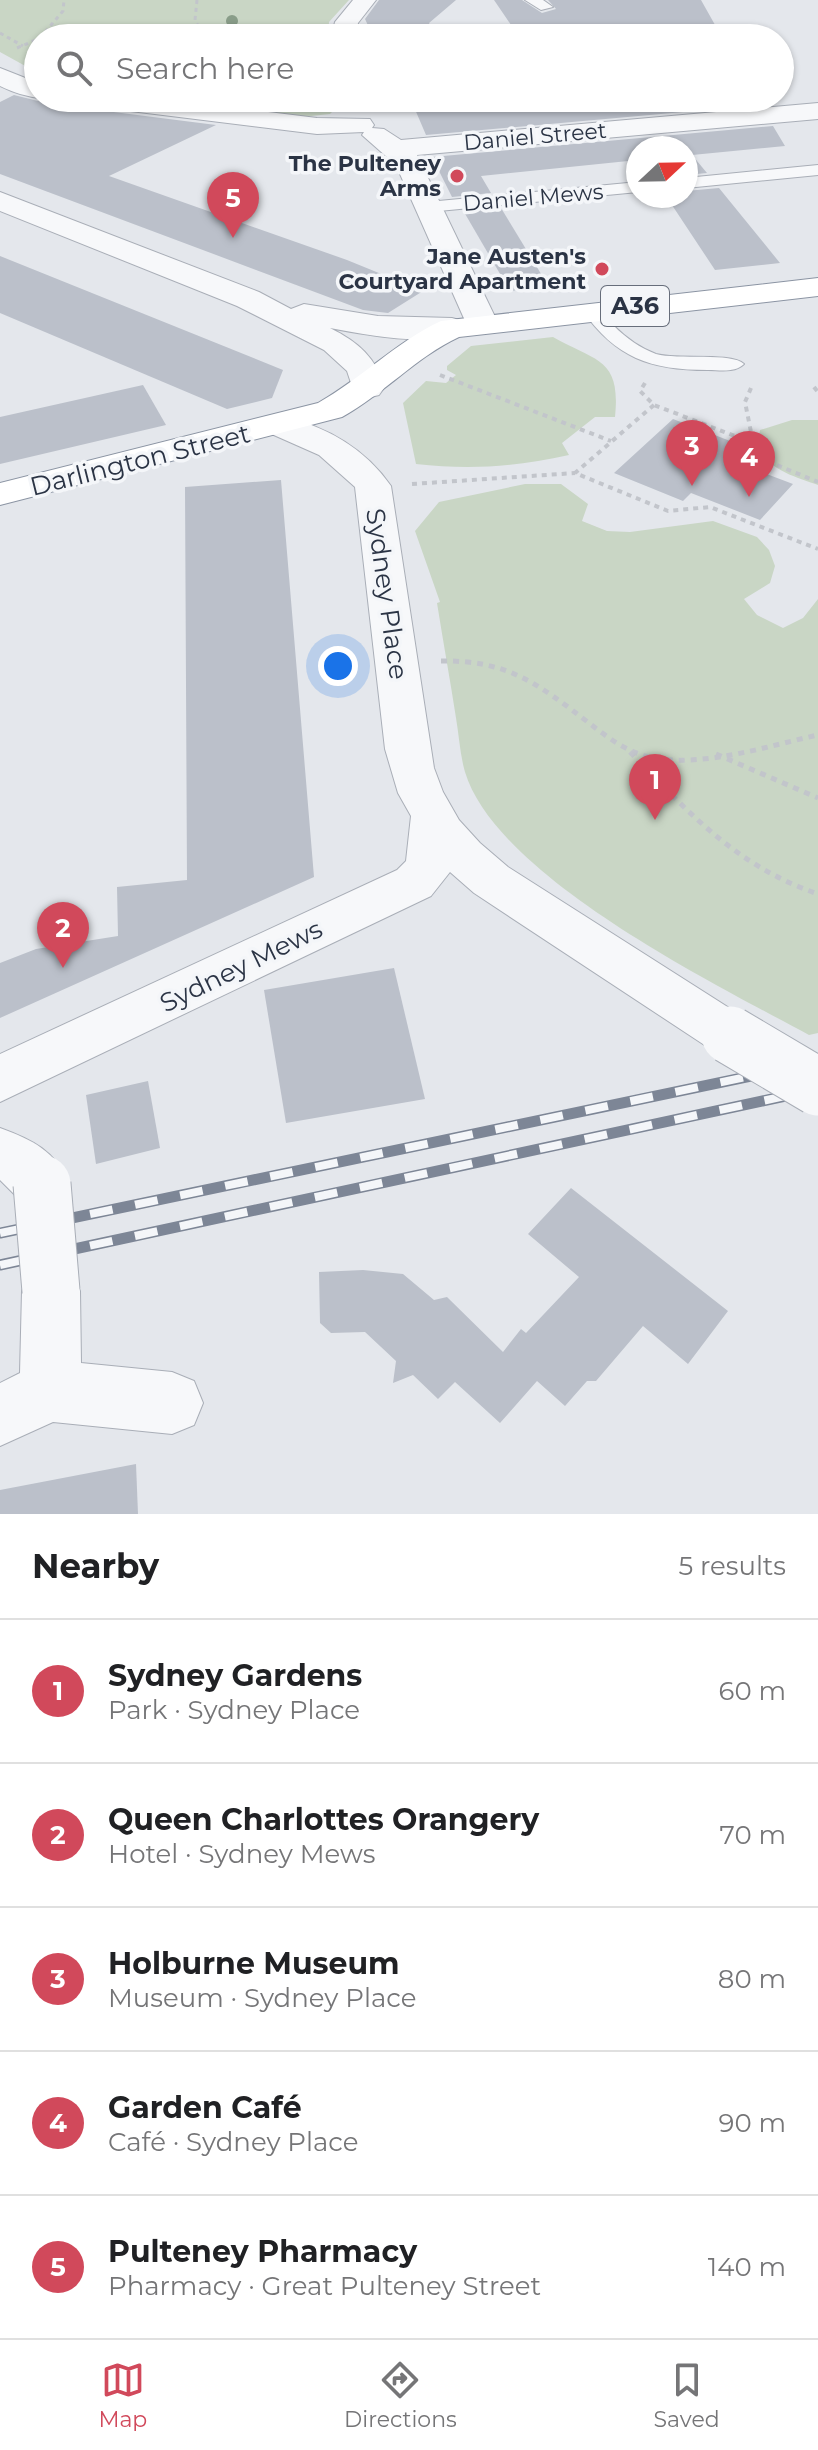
<!DOCTYPE html>
<meta charset="utf-8">
<style>
:root{--surface:#fff;--page:#f2f2f2;--text:#202124;--muted:#757577;--line:#e0e0e0;--accent:#d1495b}
body{margin:0;font-family:Montserrat,sans-serif;background:var(--page);color:var(--text)}
.compass{position:absolute;left:626px;top:136px;width:72px;height:72px;border-radius:50%;background:var(--surface);box-shadow:0 2px 6px #0004;rotate:68deg}
.you{position:absolute;left:338px;top:666px;width:28px;height:28px;margin:-20px;border:6px solid #fff;border-radius:50%;background:#1a73e8;box-shadow:0 0 0 12px #1a73e833}
.badge{display:grid;place-items:center;width:52px;height:52px;border-radius:50%;background:var(--accent);color:#fff;font-size:26px;font-weight:700}
.pin{position:absolute;translate:-50% -66px;filter:drop-shadow(0 2px 4px #0008)}
.pin::after{content:'';position:absolute;top:42px;width:28px;height:24px;background:inherit;clip-path:polygon(0 0,100% 0,50% 100%)}
.list{margin:0;padding:0;list-style:none}
h2{display:flex;justify-content:space-between;align-items:center;height:104px;margin:0;padding:0 32px;font-size:34px}
h2 small{font-size:26px;font-weight:400;color:var(--muted)}
.list li{display:grid;grid-template-columns:52px 1fr auto;gap:24px;align-items:center;box-sizing:border-box;height:144px;padding:0 32px;border-top:2px solid var(--line)}
.list b{display:block;font-size:30px;white-space:nowrap}
.list p{margin:0;font-size:26px;white-space:nowrap;color:var(--muted)}
.list em{font-size:26px;font-style:normal;color:var(--muted)}
.icon{flex:none;width:44px;height:44px;fill:none;stroke:currentColor;stroke-width:2;stroke-linecap:round;stroke-linejoin:round}
.map{position:relative;flex:none;width:818px;height:1514px;overflow:hidden}
.search{position:absolute;background:var(--surface);box-shadow:0 2px 6px #0004;left:24px;right:24px;top:24px;height:88px;display:flex;align-items:center;gap:20px;box-sizing:border-box;padding:0 28px;border-radius:44px;color:var(--muted);font-size:30px}
.sheet{height:824px;background:var(--surface)}
nav{display:flex;justify-content:space-around;align-items:center;box-sizing:border-box;height:112px;border-top:2px solid var(--line);background:var(--surface);font-size:22px;color:var(--muted)}
nav a{display:grid;justify-items:center;gap:4px}
nav .on{color:var(--accent)}
.map>svg:first-child{display:block}
.green{fill:#c9d6c5}
.building{fill:#bbc0ca}
.lines{fill:none;stroke-linecap:round;stroke-linejoin:round}
.service-casing{stroke:#a9aeb7;stroke-width:2}
.minor-casing{stroke:#a9aeb7;stroke-width:2}
.trunk-casing{stroke:#8b94a3;stroke-width:2}
.path-far2{stroke:#c2c5cb;stroke-width:3;stroke-dasharray:4 4;stroke-linecap:butt}
.path-far1{stroke:#c2c5cb;stroke-width:4;stroke-dasharray:5 5;stroke-linecap:butt}
.path{stroke:#c2c5cb;stroke-width:5;stroke-dasharray:6 6;stroke-linecap:butt}
.service{fill:#f7f8fa;fill-rule:evenodd}
.minor{fill:#f7f8fa;fill-rule:evenodd}
.trunk{fill:#fff;fill-rule:evenodd}
.rail-casing{stroke:#7d8696;stroke-width:11}
.rail{stroke:#f4f6f9;stroke-width:8;stroke-dasharray:23;stroke-linecap:butt}
.minor-bridge-casing{stroke:#a9aeb7;stroke-width:59;stroke-linecap:butt}
.minor-bridge{stroke:#f7f8fa;stroke-width:57}
.tree{fill:#899d89}
.poi-dot{fill:#d1495b;stroke:#f4f6f9;stroke-width:3}
.labels{text-anchor:middle;stroke-width:7;stroke-linejoin:round;paint-order:stroke}
.far-street-label{font-size:22px;fill:#2b3445;stroke:#f4f6f9}
.far-poi-label{font-size:22px;font-weight:bold;fill:#2b3445;stroke:#f4f6f9;text-anchor:end}
.shield{fill:#f4f6f9;stroke:#676e7b;stroke-width:2}
.shield-label{font-size:24px;font-weight:bold;fill:#2b3445}
.street-label{font-size:26px;fill:#2b3445;stroke:#f4f6f9}
</style>
<div class="map">
<svg width="818" height="1514" viewBox="0 0 818 1514">
<rect width="100%" height="100%" fill="#e4e7ec"/>
<g class="green">
<path d="M0,0H349L329,22L328,38H38V73L0,52Z"/>
<path d="M160,98H339L341,103L330,114L302,117Z"/>
<path d="M553,337C597,362 621,358 615,417H595L562,443L569,455C516,467 469,470 416,464L403,403L426,381L446,383L456,375L447,370V366L471,346Z"/>
<path d="M792,420H818V485C791,475 754,467 760,430Z"/>
<path d="M525,484H561L588,504L582,521L607,531L630,532L713,521L757,537L769,550L775,566L770,583L744,599L757,615L783,628L803,618L818,599V1033L809,1035C715,984 497,877 465,772C460,755 459,735 456,718C450,679 443,641 437,603L440,602L415,531L439,502Z"/>
</g>
<g class="building">
<path d="M379,0H456L429,23L437,38H374L365,19Z"/>
<path d="M494,0H522L542,13L556,9L548,0H701L719,32L640,38H520Z"/>
<path d="M14,95L38,101L44,98L76,102L90,109L216,125L109,176L347,260L423,291L388,313L363,310L0,174V102Z"/>
<path d="M431,98L439,109L566,98H757L761,105L426,135L414,107Z"/>
<path d="M773,126L785,146L692,155L707,173L686,175V148H638V160L481,176L491,193L452,197L432,157Z"/>
<path d="M719,188L780,263L715,270L666,196H686V191Z"/>
<path d="M501,208L549,287L510,291L464,212Z"/>
<path d="M0,256L283,370L272,398L227,409L0,313Z"/>
<path d="M143,385L166,425L0,464V417Z"/>
<path d="M673,419L738,444L724,458L793,484L760,520L691,493L683,501L614,473Z"/>
<path d="M281,480L314,877L0,1018V963L36,949L118,936L117,887L187,880L185,487Z"/>
<path d="M394,968L425,1099L286,1123L264,990Z"/>
<path d="M148,1081L160,1148L96,1164L86,1095Z"/>
<path d="M571,1188L728,1311L688,1364L643,1326L596,1381H587L565,1406L537,1381L500,1423L455,1382L438,1399L413,1375L393,1383L396,1361L365,1332L331,1333L320,1323L319,1272L363,1270L403,1274L434,1300L447,1297L503,1352L521,1329L526,1333L579,1277L528,1234Z"/>
<path d="M136,1464L138,1514H0V1490Z"/>
</g>
<g class="lines">
<g class="service-casing">
<g id="service">
<path d="M525,0H543L553,7L541,10Z"/>
<path d="M818,165V175L686,188V178Z"/>
<path d="M638,182V192L428,212L420,207L428,202Z"/>
<path d="M591,304C602,307 606,318 614,326C626,338 640,348 656,354C677,360 732,352 744,364C735,373 720,370 708,370C650,370 616,358 582,310Z"/>
</g>
</g>
<g class="minor-casing">
<g id="minor">
<path d="M353,0H376L358,23L355,38H331L335,22Z"/>
<path d="M0,68L38,83V98H40C28,97 12,92 0,86Z"/>
<path d="M77,98H153L317,118L370,119L374,125L372,128L384,129L401,140L818,103V119L417,155L498,323L493,330L482,333L471,330L466,323L396,165L362,135L364,132L317,134L90,106L81,103Z"/>
<path d="M0,192L259,292L291,309L304,304L378,316L452,318L463,321L468,328L463,335C422,345 371,336 330,328C358,342 377,358 384,388L379,395L367,398L355,395L347,371L324,350L237,306L0,211Z"/>
<path d="M279,415C325,426 364,447 391,486L434,768L443,792L459,820L480,843L508,867L748,1020L756,1035L748,1050L730,1057L712,1050L474,893L450,872L431,896L0,1102V1054L397,870L406,861L411,816L398,793L385,749L355,487L319,455L267,432L262,425L267,418Z"/>
<path d="M0,1128C33,1140 55,1151 70,1184L62,1202L42,1210L22,1202L0,1180Z"/>
<path d="M51,1263L72,1271L80,1291L81,1363L172,1372L194,1381L203,1403L194,1425L172,1434L53,1422L0,1446V1383L20,1373L22,1291L30,1271Z"/>
</g>
</g>
<g class="trunk-casing">
<path id="trunk" d="M818,278V296L459,337C416,357 384,394 342,417L0,505V483L318,403C361,379 396,342 441,321Z"/>
</g>
<g class="path-far2">
<path d="M197,0L195,20L204,38"/>
<path d="M0,33L23,46"/>
<path d="M40,38L63,11L64,0"/>
<path d="M17,48L38,39"/>
</g>
<g class="path-far1">
<path d="M440,375L611,441"/>
<path d="M645,383L640,391L654,405L753,443L762,459L818,482"/>
<path d="M814,387L818,392"/>
<path d="M751,388L745,402L753,442"/>
<path d="M654,405L575,473L668,511L710,507L818,549"/>
<path d="M412,484L575,473"/>
</g>
<g class="path">
<path d="M441,661C508,660 538,684 589,723C608,738 630,754 654,758C706,767 767,746 818,735"/>
<path d="M630,752C688,812 736,866 818,894"/>
<path d="M716,754L818,798"/>
</g>
<use href="#service" class="service"/>
<use href="#minor" class="minor"/>
<use href="#trunk" class="trunk"/>
<g class="rail-casing">
<g id="rail">
<path d="M0,1233L818,1062"/>
<path d="M0,1265L818,1089"/>
</g>
</g>
<use href="#rail" class="rail"/>
<g class="minor-bridge-casing">
<g id="minor-bridge">
<path d="M730,1035L818,1087"/>
<path d="M42,1184L51,1291"/>
</g>
</g>
<use href="#minor-bridge" class="minor-bridge"/>
</g>
<circle class="tree" cx="232" cy="21" r="6"/>
<g class="poi-dot">
<circle cx="457" cy="176" r="8"/>
<circle cx="602" cy="269" r="8"/>
</g>
<g class="labels">
<g class="far-street-label">
<text transform="translate(535 136) rotate(-5)" y="8">Daniel Street</text>
<text transform="translate(533 197) rotate(-5)" y="8">Daniel Mews</text>
</g>
<g class="far-poi-label">
<text x="441" y="171">The Pulteney<tspan x="441" dy="25">Arms</tspan></text>
<text x="586" y="264">Jane Austen's<tspan x="586" dy="25">Courtyard Apartment</tspan></text>
</g>
<rect class="shield" x="601" y="286" width="68" height="40" rx="6"/>
<g class="shield-label">
<text x="635" y="314">A36</text>
</g>
<g class="street-label">
<text transform="translate(140 460) rotate(-14)" y="9">Darlington Street</text>
<text transform="translate(387 594) rotate(82)" y="9">Sydney Place</text>
<text transform="translate(241 966) rotate(-26)" y="9">Sydney Mews</text>
</g>
</g>
</svg>
<svg class="compass" viewBox="-18 -18 36 36"><path d="M0-13l5 13h-10z" fill="#e53935"/><path d="M0 13l5-13h-10z" fill="#757577"/></svg>
<div class="you"></div>
<div class="pin badge" style="left:655px;top:820px">1</div>
<div class="pin badge" style="left:63px;top:968px">2</div>
<div class="pin badge" style="left:692px;top:486px">3</div>
<div class="pin badge" style="left:749px;top:497px">4</div>
<div class="pin badge" style="left:233px;top:238px">5</div>
<div class="search"><svg class="icon" aria-label="search" viewBox="0 0 24 24"><circle cx="10" cy="10" r="6"/><path d="M15 15l6 6"/></svg>Search here</div>
</div>
<section class="sheet">
<h2>Nearby<small>5 results</small></h2>
<ul class="list">
<li><span class="badge">1</span><div><b>Sydney Gardens</b><p>Park · Sydney Place</p></div><em>60 m</em></li>
<li><span class="badge">2</span><div><b>Queen Charlottes Orangery</b><p>Hotel · Sydney Mews</p></div><em>70 m</em></li>
<li><span class="badge">3</span><div><b>Holburne Museum</b><p>Museum · Sydney Place</p></div><em>80 m</em></li>
<li><span class="badge">4</span><div><b>Garden Café</b><p>Café · Sydney Place</p></div><em>90 m</em></li>
<li><span class="badge">5</span><div><b>Pulteney Pharmacy</b><p>Pharmacy · Great Pulteney Street</p></div><em>140 m</em></li>
</ul>
</section>
<nav>
<a class="on"><svg class="icon" aria-label="map" viewBox="0 0 24 24"><path d="M3 6l6-2 6 2 6-2v14l-6 2-6-2-6 2zM9 4v14M15 6v14"/></svg>Map</a>
<a><svg class="icon" aria-label="directions" viewBox="0 0 24 24"><path d="M12 3l9 9-9 9-9-9zM9 14v-3h6M13 9l2 2-2 2"/></svg>Directions</a>
<a><svg class="icon" aria-label="saved" viewBox="0 0 24 24"><path d="M7 4h10v16l-5-4-5 4z"/></svg>Saved</a>
</nav>
